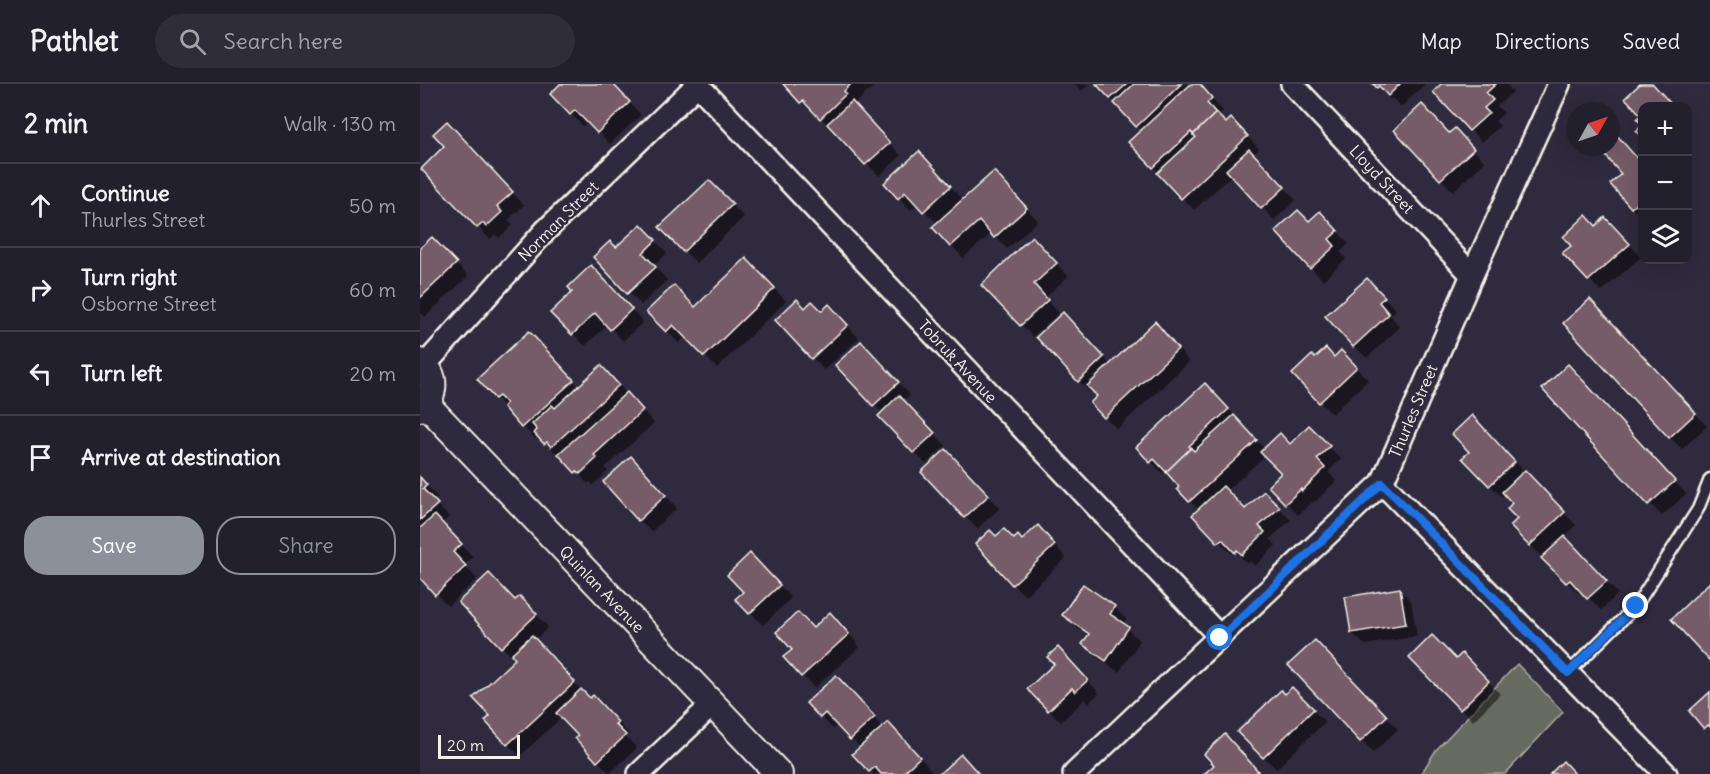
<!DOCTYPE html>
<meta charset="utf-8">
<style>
:root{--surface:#23202e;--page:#2f2d3a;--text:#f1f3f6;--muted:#a3a3aa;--line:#403e4a;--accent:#8c9099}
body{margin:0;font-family:Delius,sans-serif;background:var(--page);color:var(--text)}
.controls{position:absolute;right:18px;top:18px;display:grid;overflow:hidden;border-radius:12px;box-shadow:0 6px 24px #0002}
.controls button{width:54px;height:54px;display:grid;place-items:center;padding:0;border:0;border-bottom:2px solid var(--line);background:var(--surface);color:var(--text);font:30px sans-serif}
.compass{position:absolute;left:1146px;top:18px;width:54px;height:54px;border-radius:50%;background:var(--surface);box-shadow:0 6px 24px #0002;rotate:50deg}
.scale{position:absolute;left:18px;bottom:15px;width:82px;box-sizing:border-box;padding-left:6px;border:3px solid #f4f1e8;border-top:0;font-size:16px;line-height:21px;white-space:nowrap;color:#f4f1e8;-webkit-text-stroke:4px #2f2a3d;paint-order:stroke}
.stop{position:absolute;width:18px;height:18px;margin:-14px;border:4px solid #1a73e8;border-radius:50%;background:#fff}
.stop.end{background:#1a73e8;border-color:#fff;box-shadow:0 2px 6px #0008}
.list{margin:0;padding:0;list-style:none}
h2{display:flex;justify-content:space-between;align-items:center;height:78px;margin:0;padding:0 24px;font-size:26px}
h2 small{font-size:20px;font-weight:400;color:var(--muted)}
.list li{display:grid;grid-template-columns:39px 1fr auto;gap:18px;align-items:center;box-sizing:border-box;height:84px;padding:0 24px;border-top:2px solid var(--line)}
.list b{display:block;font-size:22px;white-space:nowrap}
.list p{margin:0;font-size:20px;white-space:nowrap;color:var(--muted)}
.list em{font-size:20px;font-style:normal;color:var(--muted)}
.actions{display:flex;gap:12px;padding:18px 24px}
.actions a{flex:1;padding:14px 0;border:2px solid var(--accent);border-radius:24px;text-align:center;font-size:21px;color:var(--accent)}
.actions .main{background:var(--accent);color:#fff}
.icon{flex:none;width:33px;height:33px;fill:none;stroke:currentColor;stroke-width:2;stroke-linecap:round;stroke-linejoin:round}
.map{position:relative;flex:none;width:1290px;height:690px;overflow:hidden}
header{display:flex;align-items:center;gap:36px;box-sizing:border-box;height:84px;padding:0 30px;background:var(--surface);border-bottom:2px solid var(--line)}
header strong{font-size:28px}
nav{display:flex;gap:33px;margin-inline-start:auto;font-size:21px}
.search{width:420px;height:54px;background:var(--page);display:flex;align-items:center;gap:15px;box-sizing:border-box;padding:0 21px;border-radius:33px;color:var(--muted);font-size:22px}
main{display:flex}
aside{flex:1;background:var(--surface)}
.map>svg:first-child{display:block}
.green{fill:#666b5e;stroke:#adaea3;stroke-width:1.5}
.shadow{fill:#0007}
.building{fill:#755c68;stroke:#f4f1e8;stroke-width:1.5}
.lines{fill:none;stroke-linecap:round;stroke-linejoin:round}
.service-casing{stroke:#f4f1e8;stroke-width:15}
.minor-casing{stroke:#f4f1e8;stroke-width:26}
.tertiary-casing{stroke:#f4f1e8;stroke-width:30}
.service{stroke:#2f2a3d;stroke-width:10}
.minor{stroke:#2f2a3d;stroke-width:21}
.tertiary{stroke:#2f2a3d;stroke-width:26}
.route{stroke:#1a73e8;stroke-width:8}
.labels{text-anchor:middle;stroke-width:4.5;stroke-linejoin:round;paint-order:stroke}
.street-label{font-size:16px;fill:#f4f1e8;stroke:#2f2a3d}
</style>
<header>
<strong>Pathlet</strong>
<div class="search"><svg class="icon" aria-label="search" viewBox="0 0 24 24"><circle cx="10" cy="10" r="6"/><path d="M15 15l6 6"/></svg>Search here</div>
<nav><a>Map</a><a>Directions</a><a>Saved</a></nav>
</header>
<main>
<aside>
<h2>2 min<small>Walk · 130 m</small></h2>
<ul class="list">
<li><svg class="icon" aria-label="ahead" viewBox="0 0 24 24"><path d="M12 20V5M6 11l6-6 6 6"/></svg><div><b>Continue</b><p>Thurles Street</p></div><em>50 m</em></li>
<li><svg class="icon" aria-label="right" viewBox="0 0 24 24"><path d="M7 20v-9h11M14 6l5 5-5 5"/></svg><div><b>Turn right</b><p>Osborne Street</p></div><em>60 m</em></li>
<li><svg class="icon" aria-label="left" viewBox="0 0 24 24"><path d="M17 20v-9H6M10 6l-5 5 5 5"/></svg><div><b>Turn left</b></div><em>20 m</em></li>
<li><svg class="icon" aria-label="arrive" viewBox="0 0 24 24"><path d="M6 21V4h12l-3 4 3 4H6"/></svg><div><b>Arrive at destination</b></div></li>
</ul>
<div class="actions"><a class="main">Save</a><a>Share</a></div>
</aside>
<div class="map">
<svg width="1290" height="690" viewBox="0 0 1290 690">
<rect width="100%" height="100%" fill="#2f2a3d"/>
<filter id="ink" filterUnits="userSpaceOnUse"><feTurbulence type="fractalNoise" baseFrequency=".0167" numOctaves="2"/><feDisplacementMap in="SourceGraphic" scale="12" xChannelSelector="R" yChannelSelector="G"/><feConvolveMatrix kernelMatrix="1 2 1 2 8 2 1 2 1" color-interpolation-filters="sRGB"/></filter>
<g filter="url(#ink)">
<path class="green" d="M1097,580L1143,628L1085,690H1001L1016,666Z"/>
<g class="shadow">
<path d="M142,0H192L221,31L190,60L168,37L163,42L151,30Z"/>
<path d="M365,0H456L435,20L481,72L459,92L414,45L413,46L396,28L394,30Z"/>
<path d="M655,0H669L661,7Z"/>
<path d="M678,0H778L803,27L798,32L806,41L823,48L839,65L833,71L876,116L854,136L812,91L774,126L710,58L722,47Z"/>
<path d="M955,0H1004V1L981,23L972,14L970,16Z"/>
<path d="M1024,0H1086L1093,8L1077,22L1084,29L1075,37L1080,42L1062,58L1015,8Z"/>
<path d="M1223,0H1232L1252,22H1222V31L1207,14Z"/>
<path d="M1029,51L1047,58L1065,78L1033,107L1021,95Z"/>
<path d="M39,52L104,121L88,136L93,141L79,154L75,150L70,155L58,143Z"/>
<path d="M1196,52L1222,80V134L1212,123L1204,90L1182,64L1191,63V56Z"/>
<path d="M511,81L544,117L586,101L618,137L587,165L572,149L543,174L514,143L518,140L498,120L491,126L479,114Z"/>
<path d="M289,98L324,133L276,179L241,143Z"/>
<path d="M889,139L912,141L929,160L920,168L926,175L903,196L891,184Z"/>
<path d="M221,142L247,169L234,182L247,196L221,221L175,173L196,165Z"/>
<path d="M1176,144L1197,147L1221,173L1181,208L1145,169Z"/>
<path d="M612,154L648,192L625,214L639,229L613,253L563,201Z"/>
<path d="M12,155L48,192L5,233L0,228V167Z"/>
<path d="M326,176L366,217L297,284L266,252L259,259L228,228L275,225Z"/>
<path d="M183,195L223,238L203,257L187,241L165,262L132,229Z"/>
<path d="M959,208L976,226L970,231L980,243L947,274L934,262Z"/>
<path d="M385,225L421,235L439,254L404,286L357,236Z"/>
<path d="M1182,229L1287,342L1262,365L1250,353Z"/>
<path d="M655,242L691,281L747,251L769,278L697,345L685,333L679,312L673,307L671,309L659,297Z"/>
<path d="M121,261L159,303L193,295L234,339L185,384L188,387L173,401L170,398L168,400L140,369L138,371L118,351L115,355L76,314Z"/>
<path d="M921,268L948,296L912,330L900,318L895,276L914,275Z"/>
<path d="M453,271L490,311L483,317L526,362L506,380L460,332L462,329L417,281Z"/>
<path d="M1160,294L1266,410L1242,432L1124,305Z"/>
<path d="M797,313L845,366L870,362L889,343L921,375L908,388L916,397L895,418L894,417L878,431L850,402L863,389L846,371L806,407L825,427L844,409L871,436L850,455L856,461L835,482L830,477L828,480L815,467L812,470L800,458L774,431L779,426L759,405L761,403L747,386L743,390L718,363Z"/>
<path d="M1064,345L1156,441L1144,453L1198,510L1181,526L1162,507L1159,510L1092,442L1099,435L1095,419L1086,410L1082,413L1044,374L1051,368Z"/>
<path d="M538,379L580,424L557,445L503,388Z"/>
<path d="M223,386L257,424L231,448L219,436Z"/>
<path d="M0,395L18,414L14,418L29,433L21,440L53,473L44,481L57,495L28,522L0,492Z"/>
<path d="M576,454L602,458L630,455L646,474L605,512L593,500Z"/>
<path d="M342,483L371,514L343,541L317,515L325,508Z"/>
<path d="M979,505L991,517L997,552L945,561L932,549Z"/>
<path d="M100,514L128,543L115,556L170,616L185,625L209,650L206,653L217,664L190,689L178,677L160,653L142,633L100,672L88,660L72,632L96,576L82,563L96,518Z"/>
<path d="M694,523L706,535L703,541L720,557L699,588L676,572L664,560L669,552L656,543L644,531Z"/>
<path d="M422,542L440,563L394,604L366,573L394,546Z"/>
<path d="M907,570L978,645L953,669L870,581Z"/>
<path d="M1042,571L1080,610L1053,637L991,574L1036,577Z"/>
<path d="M650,577L679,609L669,619L665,615L641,638L609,605Z"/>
<path d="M428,605L463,644L480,652L511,686L508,690H453L435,670L441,664L418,641L413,645L388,619Z"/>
<path d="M872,605L905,638L856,685L820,648Z"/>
</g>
<g class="building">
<path d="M140,0H193L210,18L177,49L155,26L150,31L130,10Z"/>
<path d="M363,0H431L424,7L426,10L400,35L383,17L380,19Z"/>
<path d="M676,0H707L690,15Z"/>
<path d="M714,0H761L716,43L694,19Z"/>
<path d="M771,0H780L792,14L787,19L796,29L773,51L771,48L733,84L708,58Z"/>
<path d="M953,0H980L968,12L959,2L957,4Z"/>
<path d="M1021,0H1076L1066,9L1073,16L1064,24L1069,29L1049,47L1013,8Z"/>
<path d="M1220,0H1233L1253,22H1222V54L1216,47L1222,41L1217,35L1221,31L1205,14Z"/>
<path d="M432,17L470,59L445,81L407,40Z"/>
<path d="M1002,20L1029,49L1035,44L1054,65L1020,96L974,46Z"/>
<path d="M796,29L806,39L811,34L828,52L761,115L737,89L776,53L773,51Z"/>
<path d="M27,37L93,108L77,122L82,128L66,143L63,139L57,144L1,85L24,62L13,50Z"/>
<path d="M1196,50L1222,80V114L1211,124L1190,100L1201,90L1179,64L1191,63V54Z"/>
<path d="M829,65L865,103L841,125L806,86Z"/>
<path d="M499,67L531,102L503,128L485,108L478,115L464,99Z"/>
<path d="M574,87L607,124L574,154L559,137L530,163L512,143Z"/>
<path d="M289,96L313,120L263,168L239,143Z"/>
<path d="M878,126L889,137L900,127L918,147L909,155L915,162L890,185L855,147Z"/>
<path d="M1166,131L1176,142L1185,133L1210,160L1168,197L1142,169L1151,162L1143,153Z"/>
<path d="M221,140L236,156L223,169L236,183L207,210L173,173L190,157L196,163Z"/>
<path d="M612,152L637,179L614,200L628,216L600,242L561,201Z"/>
<path d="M12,153L37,179L0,214V164Z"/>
<path d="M326,174L355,204L284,273L253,241L246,248L226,228L254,201L275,223Z"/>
<path d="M171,181L212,225L190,246L175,229L152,251L130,229L152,208L148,203Z"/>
<path d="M947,194L965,213L959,218L969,230L933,263L905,232Z"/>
<path d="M377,215L385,224L392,217L402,227L409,220L428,241L391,275L355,236Z"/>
<path d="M1170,215L1276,329L1249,354L1143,239Z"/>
<path d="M643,228L684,273L658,298L616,253Z"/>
<path d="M735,237L758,265L684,334L670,319L677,312L667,302Z"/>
<path d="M109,247L154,296L101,344L83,323L86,319L79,312L75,315L57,295Z"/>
<path d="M441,257L479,298L453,322L415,281Z"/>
<path d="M906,264L914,273L921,266L937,283L899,319L872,290L892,271L895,274Z"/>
<path d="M1148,280L1255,397L1228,421L1122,305Z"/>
<path d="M181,281L199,301L131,363L127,358L124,360L114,349L117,346L112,340L132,321L135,324Z"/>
<path d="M785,299L809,325L769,362L771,364L746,388L734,375L730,379L716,363Z"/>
<path d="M207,308L223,326L174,371L177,374L160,390L157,387L155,389L138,370Z"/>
<path d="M479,311L515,349L493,369L458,332Z"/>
<path d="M814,331L837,356L769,418L757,405L759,403L746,388L771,364L774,367Z"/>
<path d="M1052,331L1095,378L1069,402L1042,374L1049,368L1032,350Z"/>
<path d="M889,341L910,362L897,375L905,384L882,407L881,405L865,420L848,402L861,389L840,368L860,349L870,360Z"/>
<path d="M526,365L569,411L544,434L501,388Z"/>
<path d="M211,372L246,411L218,437L183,398Z"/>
<path d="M1105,386L1145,428L1109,462L1090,442L1097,435L1087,425L1092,419L1082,408Z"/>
<path d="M0,393L7,401L3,405L18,420L0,436Z"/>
<path d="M803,402L825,425L844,407L860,423L839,442L845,448L822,471L817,466L815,469L802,455L798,459L772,431Z"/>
<path d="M15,431L42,460L33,468L46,482L15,511L0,494V444Z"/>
<path d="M618,441L635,461L592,501L555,460L570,446L576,452L584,445L594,455L598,451L602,456Z"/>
<path d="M1145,452L1187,497L1167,515L1150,496L1146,499L1121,474Z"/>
<path d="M330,469L360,501L329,530L315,515L323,508L307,491Z"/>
<path d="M69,489L95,516L100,512L117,530L81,564L38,518Z"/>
<path d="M1290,498V577L1251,535Z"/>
<path d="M663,500L695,522L690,530L709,543L686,577L662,560L669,550L642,531Z"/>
<path d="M980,504L986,540L931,549L925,513Z"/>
<path d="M378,528L393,544L410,528L429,550L381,593L363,573L372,566L356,548Z"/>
<path d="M112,551L155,598L87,661L65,637L70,632L53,614L95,575L91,570Z"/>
<path d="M1012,551L1036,575L1042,569L1069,597L1040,626L989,574Z"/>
<path d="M895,556L967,632L940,658L868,581Z"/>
<path d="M638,563L668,596L655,608L652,604L628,627L607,605L634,580L627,573Z"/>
<path d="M416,591L455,633L430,656L405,629L400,634L386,619Z"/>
<path d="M872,603L894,625L843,674L817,648L861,606L865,610Z"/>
<path d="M161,605L170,614L173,611L198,638L195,640L206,651L177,678L155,654L158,652L136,629Z"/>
<path d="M1290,608V643L1288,641L1284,645L1269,627Z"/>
<path d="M468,638L500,673L482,690H461L455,683L449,688L432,670Z"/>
<path d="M805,650L838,687L835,690H784L794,681L784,670Z"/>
<path d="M541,670L559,690H519Z"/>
<path d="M1143,677L1155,690H1130Z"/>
</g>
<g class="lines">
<g class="service-casing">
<path id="service" d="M1148,589L1216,522L1278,425L1290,395"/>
</g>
<g class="minor-casing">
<g id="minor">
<path d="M277,0L800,553"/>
<path d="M872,0L1052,191"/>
<path d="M5,281L126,146L278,0"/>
<path d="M962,399L1246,690"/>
<path d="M219,690L292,621"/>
<path d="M654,690L962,399L1052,191L1139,0"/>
</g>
</g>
<g class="tertiary-casing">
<g id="tertiary">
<path d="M0,278C17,290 16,312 0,324"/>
<path d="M6,320L359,690"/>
</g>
</g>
<use href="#service" class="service"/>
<use href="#minor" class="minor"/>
<use href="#tertiary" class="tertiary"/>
</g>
</g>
<g class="lines" filter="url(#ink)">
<path class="route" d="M800,554L962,399L1148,589L1216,522"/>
</g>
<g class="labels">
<g class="street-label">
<text transform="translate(962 95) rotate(47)" y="6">Lloyd Street</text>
<text transform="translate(138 137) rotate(-45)" y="6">Norman Street</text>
<text transform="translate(538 277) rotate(47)" y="6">Tobruk Avenue</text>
<text transform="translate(993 327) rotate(-67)" y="6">Thurles Street</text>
<text transform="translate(182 505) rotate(46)" y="6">Quinlan Avenue</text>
</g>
</g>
</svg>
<div class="controls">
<button>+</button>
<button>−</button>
<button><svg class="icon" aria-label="layers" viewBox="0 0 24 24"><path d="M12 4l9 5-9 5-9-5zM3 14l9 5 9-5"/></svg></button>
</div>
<svg class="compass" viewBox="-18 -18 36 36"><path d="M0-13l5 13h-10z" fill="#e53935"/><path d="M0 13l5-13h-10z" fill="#a3a3aa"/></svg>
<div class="scale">20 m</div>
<div class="stop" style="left:800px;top:554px"></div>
<div class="stop end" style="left:1216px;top:522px"></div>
</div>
</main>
